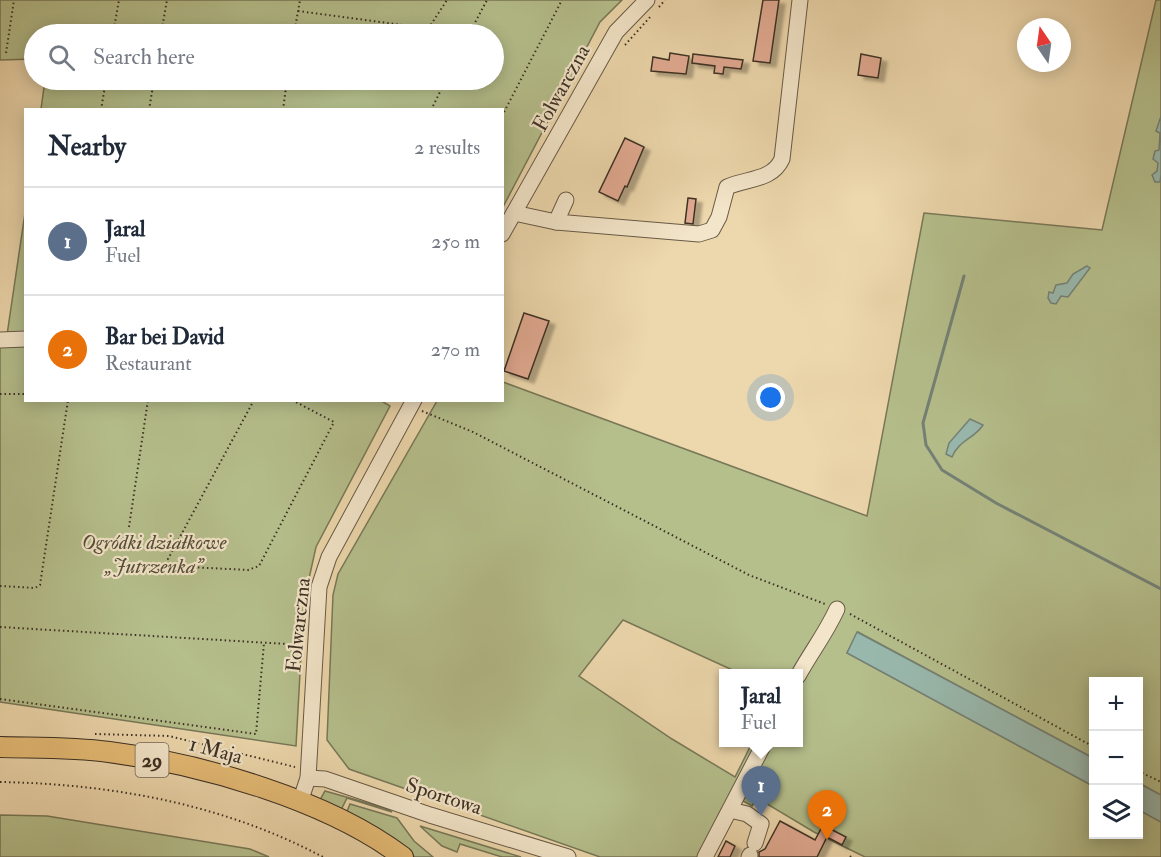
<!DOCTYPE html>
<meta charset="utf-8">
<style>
:root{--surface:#fff;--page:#f2f2f3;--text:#1f2937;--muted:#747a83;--line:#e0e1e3;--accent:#111827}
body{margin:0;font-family:"IM FELL Double Pica",serif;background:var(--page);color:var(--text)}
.controls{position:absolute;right:18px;bottom:18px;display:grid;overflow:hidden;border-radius:0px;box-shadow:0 3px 15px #0003}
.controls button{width:54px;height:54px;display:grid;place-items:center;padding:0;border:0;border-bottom:2px solid var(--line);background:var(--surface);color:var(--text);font:30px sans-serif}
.compass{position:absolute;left:1017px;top:18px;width:54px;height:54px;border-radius:50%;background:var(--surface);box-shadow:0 3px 15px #0003;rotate:347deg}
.you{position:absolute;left:771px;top:398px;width:21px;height:21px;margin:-15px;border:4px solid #fff;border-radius:50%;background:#1a73e8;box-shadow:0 0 0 9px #1a73e833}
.badge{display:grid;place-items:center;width:39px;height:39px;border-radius:50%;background:var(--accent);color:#fff;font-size:20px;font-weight:700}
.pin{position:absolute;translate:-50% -50px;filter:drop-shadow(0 2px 3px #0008)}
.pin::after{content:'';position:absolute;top:32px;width:21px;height:18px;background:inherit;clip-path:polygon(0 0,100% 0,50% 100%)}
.popup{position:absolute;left:719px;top:669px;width:84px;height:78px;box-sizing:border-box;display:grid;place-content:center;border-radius:0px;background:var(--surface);filter:drop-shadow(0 2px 4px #0005);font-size:20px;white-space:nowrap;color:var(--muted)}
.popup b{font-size:22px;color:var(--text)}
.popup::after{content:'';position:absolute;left:50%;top:100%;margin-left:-12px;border:12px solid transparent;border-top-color:var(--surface)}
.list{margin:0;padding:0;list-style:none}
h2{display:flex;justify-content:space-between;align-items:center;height:78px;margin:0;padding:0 24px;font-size:26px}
h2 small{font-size:20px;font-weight:400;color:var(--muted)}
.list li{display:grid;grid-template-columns:39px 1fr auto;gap:18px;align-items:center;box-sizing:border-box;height:108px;padding:0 24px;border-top:2px solid var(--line)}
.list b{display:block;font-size:22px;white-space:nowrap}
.list p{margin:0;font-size:20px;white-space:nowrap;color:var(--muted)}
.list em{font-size:20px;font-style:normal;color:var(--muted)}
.icon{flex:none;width:33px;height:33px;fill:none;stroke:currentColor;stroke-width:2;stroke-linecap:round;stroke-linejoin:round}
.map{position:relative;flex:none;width:1161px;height:857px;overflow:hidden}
.search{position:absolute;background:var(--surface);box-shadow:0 3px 15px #0003;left:24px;top:24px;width:480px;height:66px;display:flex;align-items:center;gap:15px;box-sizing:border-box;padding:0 21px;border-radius:33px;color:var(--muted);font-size:22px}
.panel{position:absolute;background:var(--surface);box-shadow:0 3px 15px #0003;left:24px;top:108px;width:480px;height:294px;border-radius:0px}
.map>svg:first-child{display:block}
.green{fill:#b5bf8c;stroke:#787858;stroke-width:1.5;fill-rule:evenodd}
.water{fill:#99b9ae;stroke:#748277;stroke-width:1.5}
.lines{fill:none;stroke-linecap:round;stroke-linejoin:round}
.stream{stroke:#748277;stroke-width:3}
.building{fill:#e2aa92;stroke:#3c3024;stroke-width:1.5;filter:url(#shadow)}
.minor-casing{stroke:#685a46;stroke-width:17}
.major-casing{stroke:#3c3024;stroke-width:22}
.path{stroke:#3c3024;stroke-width:2;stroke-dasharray:1.5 3;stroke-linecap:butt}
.minor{stroke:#f3e5c9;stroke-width:15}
.major{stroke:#e6bc76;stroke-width:20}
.labels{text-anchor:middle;stroke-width:4.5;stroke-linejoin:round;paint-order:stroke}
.shield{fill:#f3e5c9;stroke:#736656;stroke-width:1.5}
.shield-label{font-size:20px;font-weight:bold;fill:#3c3024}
.street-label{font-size:21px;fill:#3c3024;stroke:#f3e5c9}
.park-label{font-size:21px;font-style:italic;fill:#544d39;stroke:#f3e5c9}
</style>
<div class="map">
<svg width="1161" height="857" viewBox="0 0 1161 857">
<defs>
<filter id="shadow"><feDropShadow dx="6" dy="4" stdDeviation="1.5" flood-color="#0004"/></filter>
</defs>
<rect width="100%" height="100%" fill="#edd7ac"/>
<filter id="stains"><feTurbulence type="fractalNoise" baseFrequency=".00333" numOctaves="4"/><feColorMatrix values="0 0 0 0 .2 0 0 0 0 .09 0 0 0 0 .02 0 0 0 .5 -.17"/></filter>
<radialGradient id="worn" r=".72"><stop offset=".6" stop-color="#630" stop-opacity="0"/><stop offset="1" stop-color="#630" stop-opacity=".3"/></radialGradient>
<g class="green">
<path d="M0,0H622L600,22L503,207L502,110L41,109L45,80H494V34H34V59L0,60Z"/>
<path d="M1156,0H1161V795L1139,783L1138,682H1094L1093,758L858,632L847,653L1093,786L1094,834H1138L1139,810L1161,822V857H865L814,832L757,798L752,806L743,801L747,793L738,787L703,857H600L349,769L327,740L333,595L338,574L437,401L502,400L503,382L867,516L924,213L1102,230ZM623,620L739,673L798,674V742L752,743L735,777L672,739L579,676Z"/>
<path d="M25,213V334L7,335Z"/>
<path d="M25,344L26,400H380L390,406L316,547L304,601L296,746L0,702V346Z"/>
<path d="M325,791L385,808L392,812L347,798L341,810L320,800Z"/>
<path d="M350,804L397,818L414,841L433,857H415L346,814Z"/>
<path d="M0,815L47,816L250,849L269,857H0Z"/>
<path d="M420,826L521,857H502L460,844L457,852L442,846Z"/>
</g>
<g class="water">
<path d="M1161,116V175L1160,182H1155L1152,175L1157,171L1158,163L1153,159L1155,151L1159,150L1160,133L1156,131Z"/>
<path d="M1087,266L1090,268L1068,297L1061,296L1056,304L1051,303L1048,298L1049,292L1053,293L1056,285L1067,283L1073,274Z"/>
<path d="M970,419L983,425C974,439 959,440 952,457L946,454L949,443Z"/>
<path d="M857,632L1093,758V786L847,653Z"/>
<path d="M1138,783L1161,795V822L1139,810Z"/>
</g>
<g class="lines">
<path class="stream" d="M964,276L923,423L926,445L942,470L996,503L1161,589"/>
</g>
<g class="building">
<path d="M763,0H779L770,63L753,61Z"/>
<path d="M670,53L689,56L686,74L651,71L653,57L669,60Z"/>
<path d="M693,54L743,60L741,69L724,67L723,74L714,73L715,66L692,63Z"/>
<path d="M861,54L881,58L878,78L858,75Z"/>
<path d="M625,138L644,147L627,187L625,186L618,201L599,192Z"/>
<path d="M688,198L696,199L693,224L685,223Z"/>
<path d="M524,313L549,321L528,379L504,371Z"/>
<path d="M780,821L815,840L823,825L846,837L842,845L827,837L817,857H759V852L765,849Z"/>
<path d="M726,841L735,846L730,857H718Z"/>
</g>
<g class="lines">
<g class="minor-casing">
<g id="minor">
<path d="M514,213L556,222L699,234L712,230L719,217L727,187C747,178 772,181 782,159L800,0"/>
<path d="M556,222L566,200"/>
<path d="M502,234L616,32L647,0"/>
<path d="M0,340L26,339"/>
<path d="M798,676C811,652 825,635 837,609"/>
<path d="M308,778L325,779L430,815L568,857"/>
<path d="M300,802L308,778L319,587L329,557L414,400"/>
<path d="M730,810L747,814L761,824L755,843"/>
<path d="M705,857L765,742"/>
<path d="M749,857L750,855"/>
</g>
</g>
<g class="major-casing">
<path id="major" d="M0,747C36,748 73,747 109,752C202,764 328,800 403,857"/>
</g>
<g class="path">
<path d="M659,7L665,0"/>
<path d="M298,11L425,28L430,26L447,0"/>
<path d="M113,34L119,0"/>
<path d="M161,34L167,0"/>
<path d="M294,34L300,0"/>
<path d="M469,34L487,0"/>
<path d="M625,45L651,16"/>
<path d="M6,53L14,0"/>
<path d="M101,110L106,80"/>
<path d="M149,110L154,80"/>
<path d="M283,110L287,80"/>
<path d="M431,110L446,80"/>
<path d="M502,116L562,0"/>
<path d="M0,394H26"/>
<path d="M254,400L168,559L170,566L248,570L259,566L334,422L292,400"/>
<path d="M422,411L473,432L749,575L825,604"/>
<path d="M129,527L148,400"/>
<path d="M0,586L35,588L40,585L68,400"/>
<path d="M850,614L1094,747"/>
<path d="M0,627L304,645"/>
<path d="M0,699L256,734L264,643"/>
<path d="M95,734L169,736L295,767"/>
<path d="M1138,771L1161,782"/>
<path d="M0,782C112,784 223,804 323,857"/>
<path d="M850,856L851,857"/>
</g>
<use href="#minor" class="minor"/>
<use href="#major" class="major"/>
</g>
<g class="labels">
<rect class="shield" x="135.5" y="743" width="33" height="34" rx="4.5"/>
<g class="shield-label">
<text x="152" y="767">29</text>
</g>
<g class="street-label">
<text transform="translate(561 88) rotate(-61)" y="7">Folwarczna</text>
<text transform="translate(298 625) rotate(-84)" y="7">Folwarczna</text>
<text transform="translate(216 750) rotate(15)" y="7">1 Maja</text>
<text transform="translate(444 796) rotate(18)" y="7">Sportowa</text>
</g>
<g class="park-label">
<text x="154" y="549">Ogródki działkowe<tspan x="154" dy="24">„Jutrzenka”</tspan></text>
</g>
</g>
<rect width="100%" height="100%" filter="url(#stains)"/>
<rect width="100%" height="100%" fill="url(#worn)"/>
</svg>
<div class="controls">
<button>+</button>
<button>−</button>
<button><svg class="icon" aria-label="layers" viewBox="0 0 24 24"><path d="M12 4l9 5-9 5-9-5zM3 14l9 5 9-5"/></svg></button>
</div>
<svg class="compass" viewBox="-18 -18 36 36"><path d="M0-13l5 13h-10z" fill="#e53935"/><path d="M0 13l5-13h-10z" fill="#747a83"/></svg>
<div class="you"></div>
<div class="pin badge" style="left:761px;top:816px;background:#5c6f8a">1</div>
<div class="popup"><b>Jaral</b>Fuel</div>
<div class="pin badge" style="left:827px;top:840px;background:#e8710a">2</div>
<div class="search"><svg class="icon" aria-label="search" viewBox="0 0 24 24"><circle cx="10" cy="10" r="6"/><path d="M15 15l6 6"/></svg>Search here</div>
<section class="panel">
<h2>Nearby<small>2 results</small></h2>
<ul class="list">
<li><span class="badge" style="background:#5c6f8a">1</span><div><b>Jaral</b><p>Fuel</p></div><em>250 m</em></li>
<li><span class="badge" style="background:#e8710a">2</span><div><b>Bar bei David</b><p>Restaurant</p></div><em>270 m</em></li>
</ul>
</section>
</div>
